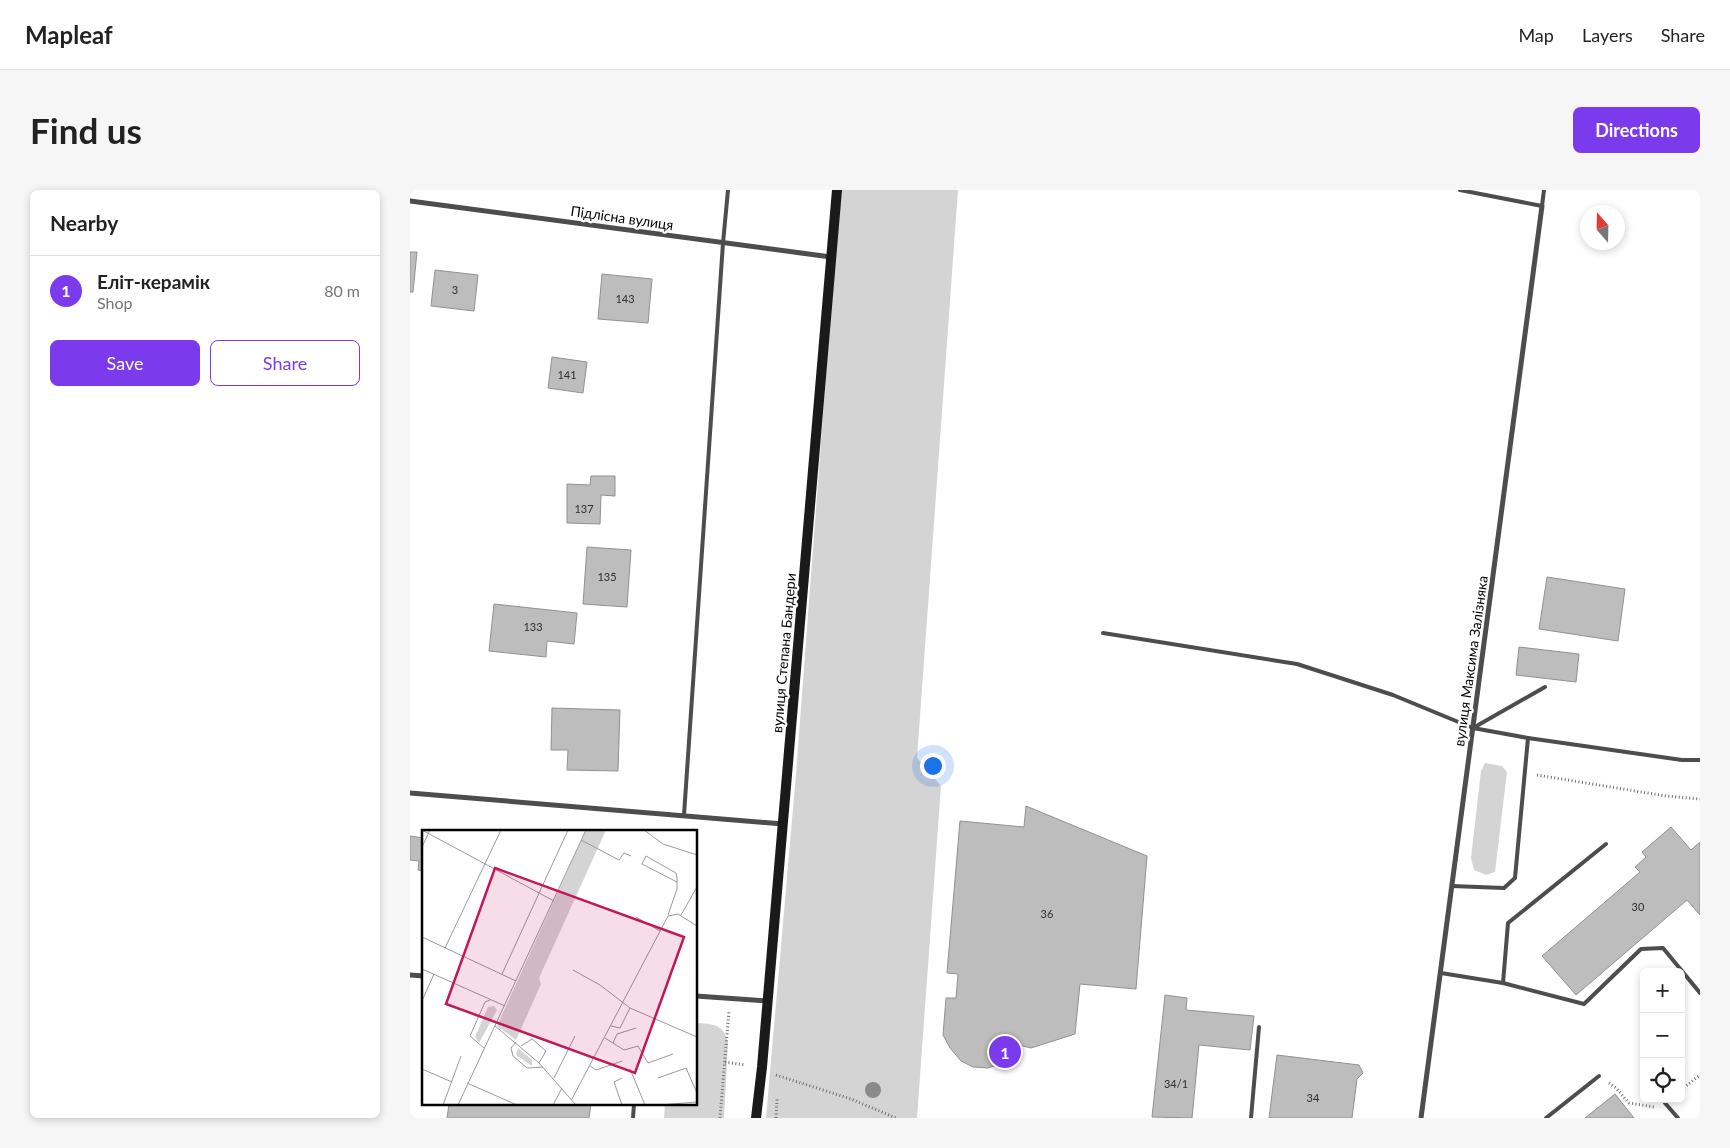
<!DOCTYPE html>
<meta charset="utf-8">
<style>
:root{--surface:#fff;--page:#f6f6f6;--text:#222;--muted:#767676;--line:#e0e0e0;--accent:#7c3aed}
body{margin:0;font-family:Lato,sans-serif;background:var(--page);color:var(--text)}
.controls{position:absolute;right:15px;bottom:15px;display:grid;overflow:hidden;border-radius:8px;box-shadow:0 2px 8px #0003}
.controls button{width:45px;height:45px;display:grid;place-items:center;padding:0;border:0;border-bottom:1px solid var(--line);background:var(--surface);color:var(--text);font:25px sans-serif}
.compass{position:absolute;left:1170px;top:15px;width:45px;height:45px;border-radius:50%;background:var(--surface);box-shadow:0 2px 8px #0003;rotate:340deg}
.you{position:absolute;left:522px;top:575px;width:18px;height:18px;margin:-12px;border:4px solid #fff;border-radius:50%;background:#1a73e8;box-shadow:0 0 0 8px #1a73e833}
.badge{display:grid;place-items:center;width:32px;height:32px;border-radius:50%;background:var(--accent);color:#fff;font-size:16px;font-weight:700}
.pin{position:absolute;translate:-50% -50%;border:2px solid #fff;box-shadow:0 1px 5px #0006}
.list{margin:0;padding:0;list-style:none}
h2{display:flex;justify-content:space-between;align-items:center;height:65px;margin:0;padding:0 20px;font-size:21px}
h2 small{font-size:16px;font-weight:400;color:var(--muted)}
.list li{display:grid;grid-template-columns:32px 1fr auto;gap:15px;align-items:center;box-sizing:border-box;height:70px;padding:0 20px;border-top:1px solid var(--line)}
.list b{display:block;font-size:19px;white-space:nowrap}
.list p{margin:0;font-size:16px;white-space:nowrap;color:var(--muted)}
.list em{font-size:16px;font-style:normal;color:var(--muted)}
.actions{display:flex;gap:10px;padding:15px 20px}
.actions a{flex:1;padding:11px 0;border:1px solid var(--accent);border-radius:8px;text-align:center;font-size:18px;color:var(--accent)}
.actions .main{background:var(--accent);color:#fff}
.icon{flex:none;width:28px;height:28px;fill:none;stroke:currentColor;stroke-width:2;stroke-linecap:round;stroke-linejoin:round}
.map{position:relative;flex:none;width:1290px;height:928px;overflow:hidden;border-radius:8px}
header{display:flex;align-items:center;gap:30px;box-sizing:border-box;height:70px;padding:0 25px;background:var(--surface);border-bottom:1px solid var(--line)}
header strong{font-size:24px}
nav{display:flex;gap:28px;margin-inline-start:auto;font-size:18px}
.intro{display:flex;align-items:center;justify-content:space-between;box-sizing:border-box;height:120px;padding:0 30px}
h1{margin:0;font-size:35px}
.button{padding:12px 22px;border-radius:8px;background:var(--accent);color:#fff;font-size:18px;font-weight:700}
main{display:flex;gap:30px;padding:0 30px}
aside{flex:1;background:var(--surface);border-radius:8px;box-shadow:0 2px 8px #0003}
.map>svg:first-child{display:block}
.green{fill:#d4d4d4}
.building{fill:#bdbdbd;stroke:#919191}
.lines{fill:none;stroke-linecap:round;stroke-linejoin:round}
.path{stroke:#6f6f6f;stroke-width:3;stroke-dasharray:1 2.5;stroke-linecap:butt}
.service{stroke:#4d4d4d;stroke-width:4}
.minor{stroke:#4d4d4d;stroke-width:5}
.secondary{stroke:#1a1a1a;stroke-width:10}
.tree{fill:#8a8a8a}
.labels{text-anchor:middle;stroke-width:4.5;stroke-linejoin:round;paint-order:stroke}
.number-label{font-size:11px;fill:#2f2f2f}
.street-label{font-size:14px;fill:#000;stroke:#fff}
.inset-road{fill:none;stroke:#999;stroke-width:1}
.view{fill:#c2185b;fill-opacity:0.15;stroke:#c2185b;stroke-width:2.5}
.inset-edge{fill:none;stroke:#000;stroke-width:2.5}
</style>
<header>
<strong>Mapleaf</strong>
<nav><a>Map</a><a>Layers</a><a>Share</a></nav>
</header>
<div class="intro"><h1>Find us</h1><a class="button">Directions</a></div>
<main>
<aside>
<h2>Nearby<small></small></h2>
<ul class="list">
<li><span class="badge">1</span><div><b>Еліт-керамік</b><p>Shop</p></div><em>80 m</em></li>
</ul>
<div class="actions"><a class="main">Save</a><a>Share</a></div>
</aside>
<div class="map">
<svg width="1290" height="928" viewBox="0 0 1290 928">
<rect width="100%" height="100%" fill="#fff"/>
<g class="green">
<path d="M430,0H548L507,568L531,596L507,928H356L386,584Z"/>
<path d="M1075,573L1092,576L1097,582L1085,682L1076,685L1064,680L1061,668L1071,581Z"/>
<path d="M289,833C306,834 314,836 318,853L314,928H254L255,914H286V834Z"/>
</g>
<g class="building">
<path d="M0,62H7L3,102H0Z"/>
<path d="M25,80L68,85L64,121L21,116Z"/>
<path d="M192,84L242,89L238,133L188,129Z"/>
<path d="M142,167L177,172L173,203L138,198Z"/>
<path d="M181,286H205V306L191,305L190,334L157,333V294L180,295Z"/>
<path d="M177,357L221,360L217,417L173,414Z"/>
<path d="M1137,387L1215,399L1208,451L1129,439Z"/>
<path d="M84,414L167,423L164,454L137,451L136,467L79,461Z"/>
<path d="M1109,457L1169,464L1166,492L1106,485Z"/>
<path d="M142,518L210,520L208,581L157,580L158,560H141Z"/>
<path d="M616,616L737,666L726,799L670,794L665,844L621,858L609,855L601,868L590,874L578,878L563,877L551,871L540,858L533,845L536,808H546L548,784L537,783L550,631L614,637Z"/>
<path d="M1261,637L1281,660L1290,652V725L1277,710L1166,805L1132,766L1230,682L1225,677L1236,667L1232,662Z"/>
<path d="M14,645V681L8,680L9,671L0,670V646L14,648Z"/>
<path d="M755,805L777,808L776,820L844,826L840,860L789,855L782,928L742,927Z"/>
<path d="M867,865L949,875L953,883L947,889L942,928H859Z"/>
<path d="M1205,904L1224,928H1175Z"/>
<path d="M39,914H181L179,928H37Z"/>
</g>
<g class="lines">
<g class="path">
<path d="M1127,585L1256,606L1290,609"/>
<path d="M315,872L335,875"/>
<path d="M366,885L441,909L486,928"/>
<path d="M1199,893L1206,898L1219,913L1244,917"/>
<path d="M1271,900L1290,885"/>
<path d="M310,928L319,821"/>
<path d="M366,928L367,909"/>
</g>
<g class="service">
<path d="M1050,0L1132,16L1134,0"/>
<path d="M693,443L887,474L983,505L1063,538L1118,548L1105,688L1094,698L1042,696"/>
<path d="M1063,538L1135,497"/>
<path d="M1118,548L1272,570H1290"/>
<path d="M274,625L313,53L318,0"/>
<path d="M1031,783L1093,793L1174,814L1231,759L1253,758L1290,803"/>
<path d="M1093,793L1098,733L1196,654"/>
<path d="M1255,913L1268,928"/>
<path d="M223,928L224,914"/>
<path d="M841,928L849,837"/>
<path d="M1136,928L1189,886"/>
</g>
<g class="minor">
<path d="M0,11L421,67"/>
<path d="M0,603L373,634"/>
<path d="M0,785L14,786"/>
<path d="M286,806L358,811"/>
<path d="M1011,928L1132,16"/>
</g>
<path class="secondary" d="M346,928L352,877L427,0"/>
</g>
<circle class="tree" cx="463" cy="900" r="8"/>
<g class="labels">
<g class="number-label">
<text x="45" y="104">3</text>
<text x="215" y="113">143</text>
<text x="157" y="189">141</text>
<text x="174" y="323">137</text>
<text x="197" y="391">135</text>
<text x="123" y="441">133</text>
<text x="1228" y="721">30</text>
<text x="637" y="728">36</text>
<text x="766" y="898">34/1</text>
<text x="903" y="912">34</text>
</g>
<g class="street-label">
<text transform="translate(212 28) rotate(8)" y="5">Підлісна вулиця</text>
<text transform="translate(374 463) rotate(-85)" y="5">вулиця Степана Бандери</text>
<text transform="translate(1061 471) rotate(-82)" y="5">вулиця Максима Залізняка</text>
</g>
</g>
<g transform="translate(12 640)">
<rect width="275" height="275" fill="#fff"/>
<path d="M164,0H184L117,148L119,154L94,210L75,196ZM72,176L75,180L57,213L53,207L66,177ZM96,218L110,230V236L94,225Z" fill="#d4d4d4"/>
<path class="inset-road" d="M0,0L132,71M222,0L241,14L275,25M159,10L197,30L202,23L209,26M0,17L8,0M246,85L255,59V48L254,43L224,26L220,34L255,52M259,85L275,57M214,87L238,101M0,107L94,151M23,118L79,0M0,139L83,176M151,140L178,155L208,178L198,198L189,196M80,144L146,0M0,171L12,144M208,178L275,207M73,196L117,233L154,275M183,208L202,220L216,216L226,233L251,224M94,212L89,218L91,226L105,238L121,237M191,213L195,204L214,198M99,216L110,209L124,221L117,233M62,218L48,206L63,172L68,170M168,236L174,240L200,231M0,239L30,252M208,239L223,275M132,248L153,206M200,248L192,252L200,275M236,248L264,238L275,263M45,253L95,275M150,269L246,86L256,84L275,96M21,275L39,226M36,275L164,0M131,275L140,258M238,275L275,272"/>
<path class="view" d="M73,38L262,107L213,243L24,174Z"/>
<rect width="275" height="275" class="inset-edge"/>
</g>
</svg>
<div class="controls">
<button>+</button>
<button>−</button>
<button><svg class="icon" aria-label="locate" viewBox="0 0 24 24"><circle cx="12" cy="12" r="6"/><path d="M12 2v4M12 18v4M2 12h4M18 12h4"/></svg></button>
</div>
<svg class="compass" viewBox="-18 -18 36 36"><path d="M0-13l5 13h-10z" fill="#e53935"/><path d="M0 13l5-13h-10z" fill="#767676"/></svg>
<div class="you"></div>
<div class="pin badge" style="left:595px;top:862px">1</div>
</div>
</main>
